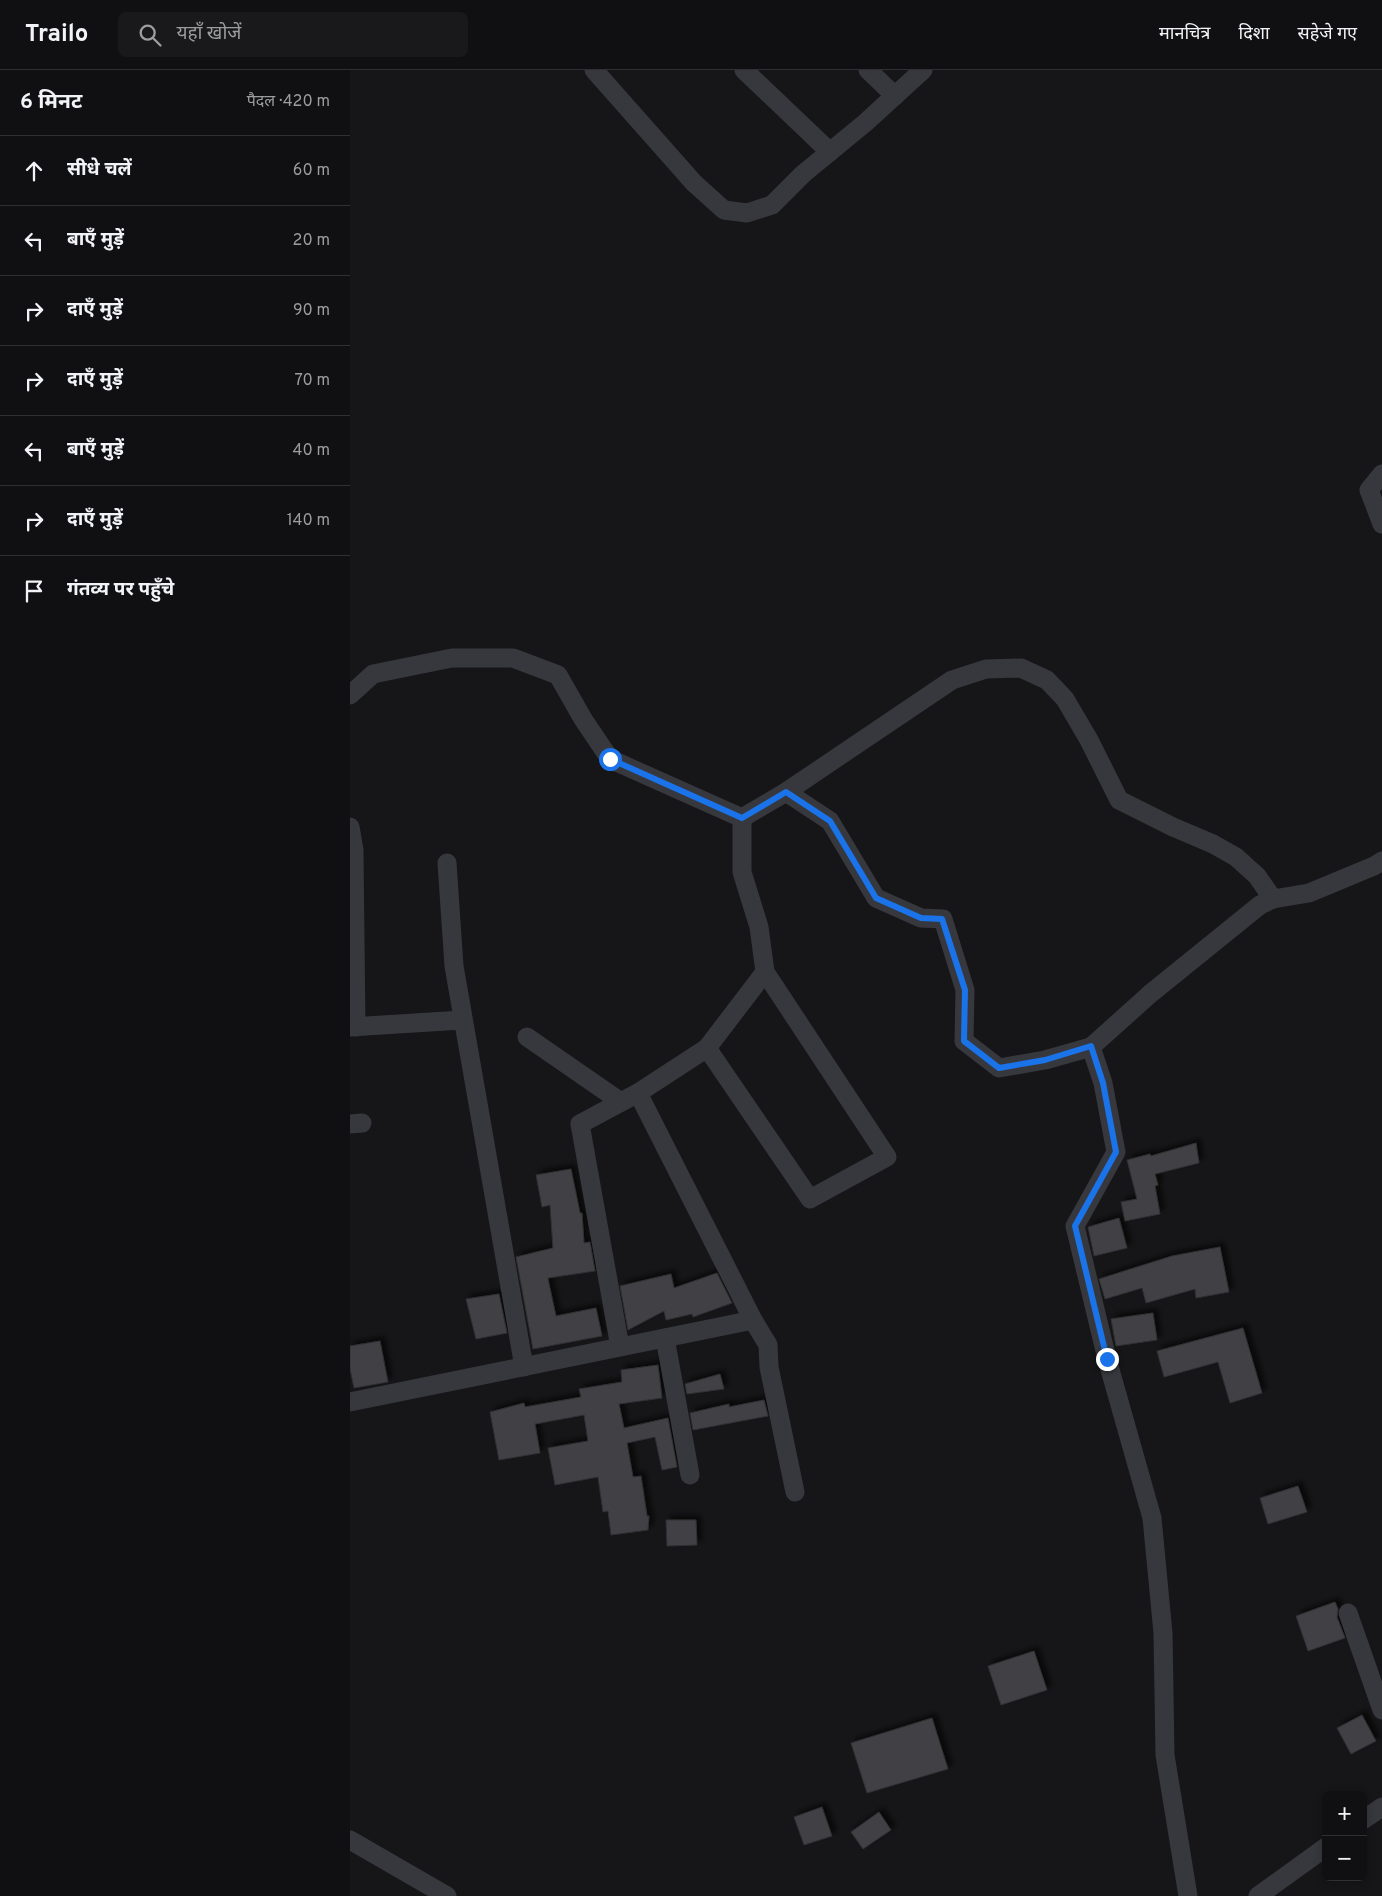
<!DOCTYPE html>
<html lang="hi">
<meta charset="utf-8">
<style>
:root{--surface:#101012;--page:#19191b;--text:#f1f3f6;--muted:#9c9d9f;--line:#303032}
body{margin:0;font-family:Overpass,"Noto Sans Devanagari",sans-serif;background:var(--page);color:var(--text)}
.controls{position:absolute;right:15px;bottom:15px;display:grid;overflow:hidden;border-radius:8px;box-shadow:0 2px 8px #0003}
.controls button{width:45px;height:45px;display:grid;place-items:center;padding:0;border:0;border-bottom:1px solid var(--line);background:var(--surface);color:var(--text);font:25px sans-serif}
.stop{position:absolute;width:15px;height:15px;margin:-11px;border:4px solid #1a73e8;border-radius:50%;background:#fff}
.stop.end{background:#1a73e8;border-color:#fff;box-shadow:0 1px 5px #0008}
.list{margin:0;padding:0;list-style:none}
h2{display:flex;justify-content:space-between;align-items:center;height:65px;margin:0;padding:0 20px;font-size:21px}
h2 small{font-size:16px;font-weight:400;color:var(--muted)}
.list li{display:grid;grid-template-columns:32px 1fr auto;gap:15px;align-items:center;box-sizing:border-box;height:70px;padding:0 20px;border-top:1px solid var(--line)}
.list b{display:block;font-size:19px;white-space:nowrap}
.list em{font-size:16px;font-style:normal;color:var(--muted)}
.icon{flex:none;width:28px;height:28px;fill:none;stroke:currentColor;stroke-width:2;stroke-linecap:round;stroke-linejoin:round}
.map{position:relative;flex:none;width:1032px;height:1826px;overflow:hidden}
header{display:flex;align-items:center;gap:30px;box-sizing:border-box;height:70px;padding:0 25px;background:var(--surface);border-bottom:1px solid var(--line)}
header strong{font-size:24px}
nav{display:flex;gap:28px;margin-inline-start:auto;font-size:18px}
.search{width:350px;height:45px;background:var(--page);display:flex;align-items:center;gap:12px;box-sizing:border-box;padding:0 18px;border-radius:8px;color:var(--muted);font-size:19px}
main{display:flex}
aside{flex:1;background:var(--surface)}
.map>svg:first-child{display:block}
.building{fill:#404145;stroke:#303034;filter:url(#shadow)}
.lines{fill:none;stroke-linecap:round;stroke-linejoin:round}
.minor{stroke:#37383d;stroke-width:19}
.route{stroke:#1a73e8;stroke-width:6}
</style>
<header>
<strong>Trailo</strong>
<div class="search"><svg class="icon" aria-label="search" viewBox="0 0 24 24"><circle cx="10" cy="10" r="6"/><path d="M15 15l6 6"/></svg>यहाँ खोजें</div>
<nav><a>मानचित्र</a><a>दिशा</a><a>सहेजे गए</a></nav>
</header>
<main>
<aside>
<h2>6 मिनट<small>पैदल · 420 m</small></h2>
<ul class="list">
<li><svg class="icon" aria-label="ahead" viewBox="0 0 24 24"><path d="M12 20V5M6 11l6-6 6 6"/></svg><div><b>सीधे चलें</b></div><em>60 m</em></li>
<li><svg class="icon" aria-label="left" viewBox="0 0 24 24"><path d="M17 20v-9H6M10 6l-5 5 5 5"/></svg><div><b>बाएँ मुड़ें</b></div><em>20 m</em></li>
<li><svg class="icon" aria-label="right" viewBox="0 0 24 24"><path d="M7 20v-9h11M14 6l5 5-5 5"/></svg><div><b>दाएँ मुड़ें</b></div><em>90 m</em></li>
<li><svg class="icon" aria-label="right" viewBox="0 0 24 24"><path d="M7 20v-9h11M14 6l5 5-5 5"/></svg><div><b>दाएँ मुड़ें</b></div><em>70 m</em></li>
<li><svg class="icon" aria-label="left" viewBox="0 0 24 24"><path d="M17 20v-9H6M10 6l-5 5 5 5"/></svg><div><b>बाएँ मुड़ें</b></div><em>40 m</em></li>
<li><svg class="icon" aria-label="right" viewBox="0 0 24 24"><path d="M7 20v-9h11M14 6l5 5-5 5"/></svg><div><b>दाएँ मुड़ें</b></div><em>140 m</em></li>
<li><svg class="icon" aria-label="arrive" viewBox="0 0 24 24"><path d="M6 21V4h12l-3 4 3 4H6"/></svg><div><b>गंतव्य पर पहुँचे</b></div></li>
</ul>
</aside>
<div class="map">
<svg width="1032" height="1826" viewBox="0 0 1032 1826">
<defs>
<filter id="shadow"><feDropShadow dx="4.5" dy="-4.5" stdDeviation="2.5" flood-color="#0009"/></filter>
</defs>
<rect width="100%" height="100%" fill="#161618"/>
<g class="building">
<path d="M846,1073L849,1093L805,1104L808,1115L805,1116L810,1144L775,1151L771,1132L787,1129L777,1090L800,1084L801,1086Z"/>
<path d="M221,1099L230,1143H232L234,1173L240,1172L245,1201L198,1208L199,1214L206,1246L246,1238L252,1266L183,1279L166,1187L203,1178L200,1135L192,1137L186,1105Z"/>
<path d="M769,1148L777,1178L744,1186L738,1157Z"/>
<path d="M870,1177L879,1222L846,1228L845,1219L796,1233L792,1218L755,1229L749,1209L822,1186Z"/>
<path d="M367,1203L382,1233L343,1247L342,1244L316,1250L314,1241L278,1260L270,1216L321,1204L324,1218Z"/>
<path d="M149,1224L157,1263L126,1269L116,1229Z"/>
<path d="M803,1243L807,1270L766,1276L761,1249Z"/>
<path d="M893,1258L912,1323L880,1333L868,1292L814,1307L807,1281Z"/>
<path d="M30,1271L38,1312L4,1318L0,1299V1276Z"/>
<path d="M308,1295L312,1328L269,1334L274,1358L318,1348L327,1397L312,1400L305,1367L277,1373L283,1407L291,1406L297,1446H299L298,1460L261,1465L258,1441L253,1442L248,1407L205,1415L198,1378L238,1371L234,1345L185,1354L190,1383L149,1390L140,1342L174,1333L175,1337L231,1327L229,1319L272,1312L271,1300Z"/>
<path d="M370,1304L374,1319L337,1324L335,1314Z"/>
<path d="M414,1330L418,1346L343,1360L340,1343L379,1334V1337Z"/>
<path d="M948,1416L957,1442L918,1454L910,1428Z"/>
<path d="M316,1450H346L347,1475L317,1476Z"/>
<path d="M985,1532L988,1539L987,1547L995,1568L958,1581L946,1546Z"/>
<path d="M684,1581L697,1620L651,1635L638,1596Z"/>
<path d="M1012,1645L1026,1671L1001,1684L987,1658Z"/>
<path d="M582,1648L598,1699L517,1723L501,1673Z"/>
<path d="M472,1737L482,1766L454,1775L444,1747Z"/>
<path d="M529,1742L541,1760L513,1779L501,1762Z"/>
</g>
<g class="lines">
<g class="minor">
<path d="M244,0L344,113L374,140L397,143L422,135L453,104L515,53L573,0"/>
<path d="M394,0L480,82"/>
<path d="M518,0L545,26"/>
<path d="M1032,404L1019,420L1032,454"/>
<path d="M0,625L23,604L102,588H163L208,605L233,649L260,689L392,748V802L409,857L415,902L537,1087L460,1129L357,978L288,1023"/>
<path d="M436,722L602,610L636,599L671,598L697,610L715,629L739,670L769,730L823,757L863,774L886,787L907,806L923,829"/>
<path d="M392,748L436,722L480,751L526,828L571,848L593,849L615,920L614,971L649,998L695,990L741,977L753,1013L766,1082L725,1156L757,1289L802,1448L813,1563L815,1685L838,1826"/>
<path d="M0,757L4,780L6,957"/>
<path d="M97,793L104,896L174,1297"/>
<path d="M0,957L112,950"/>
<path d="M177,967L271,1032"/>
<path d="M741,977L800,924L910,835L923,829L959,823L1024,796L1032,791"/>
<path d="M357,978L415,902"/>
<path d="M0,1054L12,1053"/>
<path d="M403,1250L418,1275L419,1297L445,1422"/>
<path d="M315,1268L340,1405"/>
<path d="M0,1332L403,1250L288,1023L230,1054L270,1277"/>
<path d="M998,1543L1032,1640"/>
<path d="M1013,1750L1032,1737"/>
<path d="M0,1770L97,1826"/>
<path d="M908,1826L976,1777"/>
</g>
</g>
<g class="lines">
<path class="route" d="M260,689L392,748L436,722L480,751L526,828L571,848L592,849L615,920L614,971L649,998L695,990L741,976L753,1013L766,1082L725,1156L757,1289"/>
</g>
</svg>
<div class="controls">
<button>+</button>
<button>−</button>
</div>
<div class="stop" style="left:260px;top:689px"></div>
<div class="stop end" style="left:757px;top:1289px"></div>
</div>
</main>
